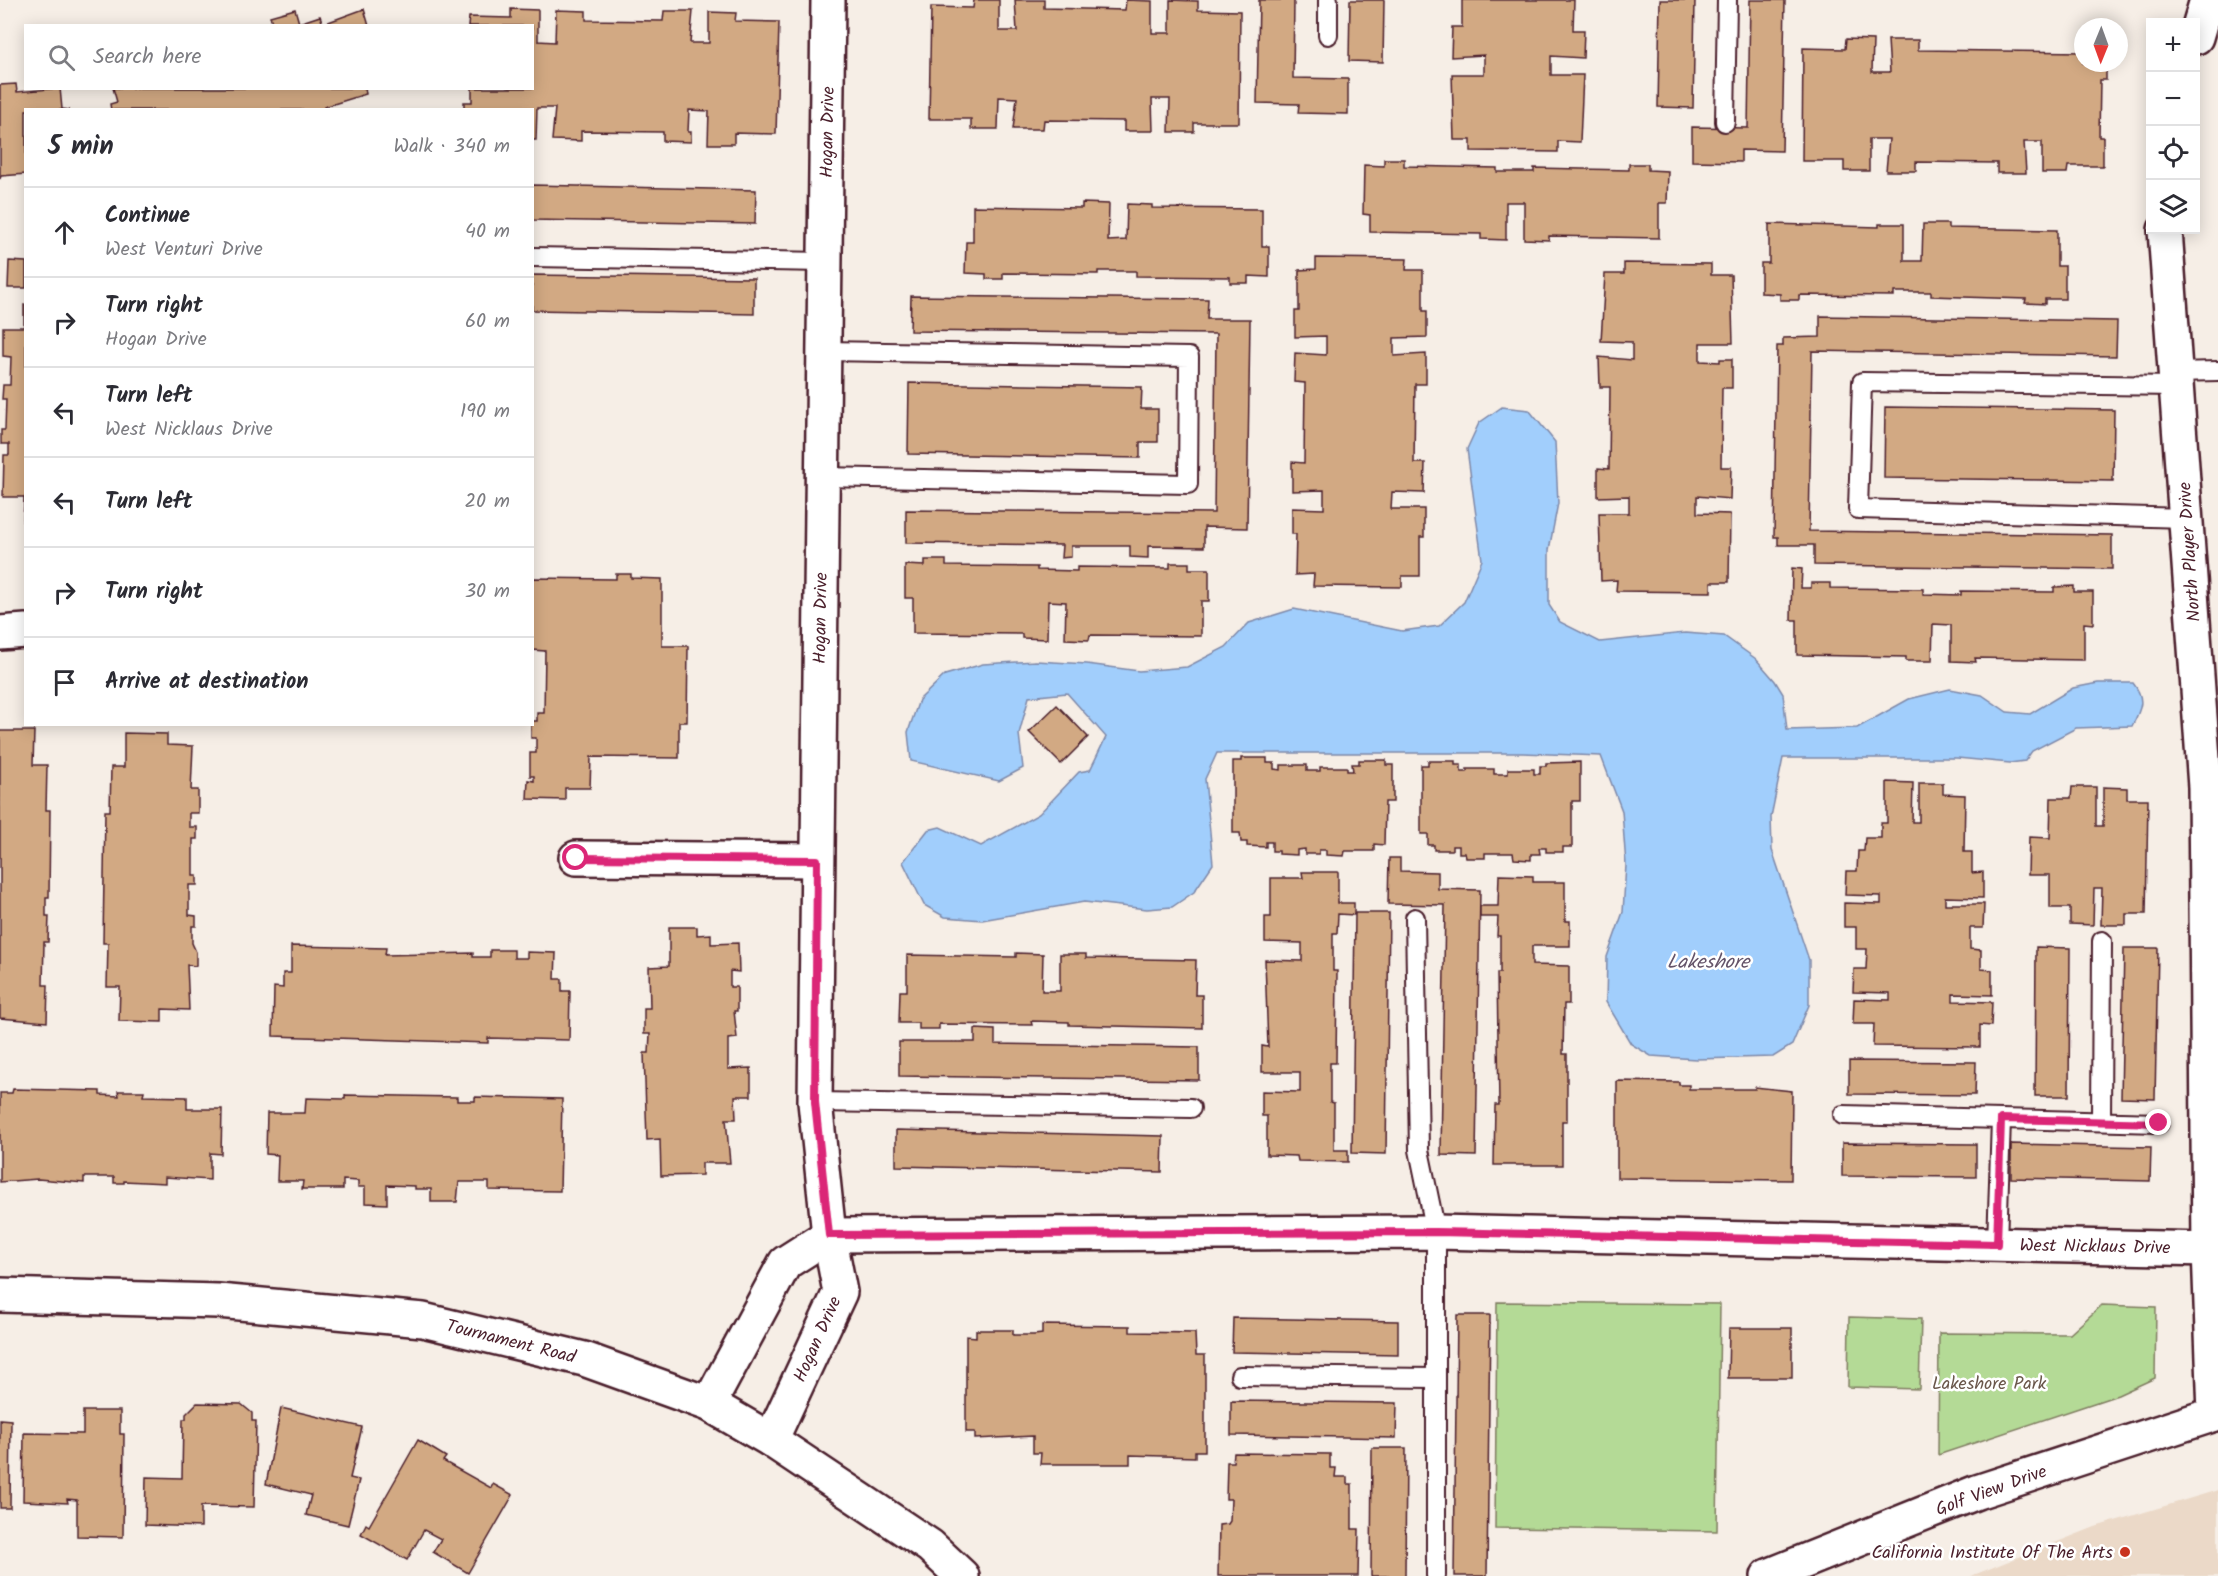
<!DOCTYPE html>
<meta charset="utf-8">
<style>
:root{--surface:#fff;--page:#f2f2f3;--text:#2b2b33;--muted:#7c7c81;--line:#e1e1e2}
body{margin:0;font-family:Kalam,sans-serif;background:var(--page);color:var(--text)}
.controls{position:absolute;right:18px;top:18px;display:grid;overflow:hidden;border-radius:0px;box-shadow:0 3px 15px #0003}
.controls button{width:54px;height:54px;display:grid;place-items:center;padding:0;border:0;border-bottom:2px solid var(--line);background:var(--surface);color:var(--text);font:30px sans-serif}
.compass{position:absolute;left:2074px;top:18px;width:54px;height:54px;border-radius:50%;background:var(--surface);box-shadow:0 3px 15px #0003;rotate:181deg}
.stop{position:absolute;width:18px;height:18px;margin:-14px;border:4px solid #db2777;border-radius:50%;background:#fff}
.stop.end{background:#db2777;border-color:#fff;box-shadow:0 2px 6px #0008}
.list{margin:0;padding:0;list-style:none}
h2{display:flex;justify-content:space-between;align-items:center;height:78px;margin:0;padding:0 24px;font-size:26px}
h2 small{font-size:20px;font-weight:400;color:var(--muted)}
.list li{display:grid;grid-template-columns:39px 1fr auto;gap:18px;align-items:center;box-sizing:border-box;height:90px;padding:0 24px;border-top:2px solid var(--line)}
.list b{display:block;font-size:22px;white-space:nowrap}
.list p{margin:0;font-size:20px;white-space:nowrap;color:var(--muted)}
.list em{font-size:20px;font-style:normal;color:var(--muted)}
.icon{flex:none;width:33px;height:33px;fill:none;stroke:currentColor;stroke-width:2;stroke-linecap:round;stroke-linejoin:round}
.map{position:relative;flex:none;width:2218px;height:1576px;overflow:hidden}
.search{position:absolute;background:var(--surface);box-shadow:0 3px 15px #0003;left:24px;top:24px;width:510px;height:66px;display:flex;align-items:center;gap:15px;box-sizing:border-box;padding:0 21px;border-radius:0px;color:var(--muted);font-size:22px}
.panel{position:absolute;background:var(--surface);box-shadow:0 3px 15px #0003;left:24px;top:108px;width:510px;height:618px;border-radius:0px}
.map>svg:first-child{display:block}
.built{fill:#ebd9c8}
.green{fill:#b4da96;stroke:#7f7c60;stroke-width:1.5}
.water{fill:#a1cefc;stroke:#7e88a8;stroke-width:1.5}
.building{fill:#d2a983;stroke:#4a1f2b;stroke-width:1.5}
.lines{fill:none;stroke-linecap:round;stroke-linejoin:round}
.service-casing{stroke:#4a1f2b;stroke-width:22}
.minor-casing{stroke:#4a1f2b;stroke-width:38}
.tertiary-casing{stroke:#4a1f2b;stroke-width:38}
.service{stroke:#fff;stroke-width:18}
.minor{stroke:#fff;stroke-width:33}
.tertiary{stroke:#fff;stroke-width:33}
.route{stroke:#db2777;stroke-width:8}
.poi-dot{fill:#c8321e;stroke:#fff;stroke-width:2}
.labels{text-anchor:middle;stroke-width:5;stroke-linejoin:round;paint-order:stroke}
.street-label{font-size:18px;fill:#4a1f2b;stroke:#fff}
.park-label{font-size:18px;fill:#6a574b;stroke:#fff}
.poi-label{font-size:18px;fill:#4a1f2b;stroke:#fff;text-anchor:end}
.water-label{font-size:20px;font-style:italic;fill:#64546a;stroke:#fff}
</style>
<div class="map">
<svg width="2218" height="1576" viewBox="0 0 2218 1576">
<rect width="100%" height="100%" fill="#f6eee6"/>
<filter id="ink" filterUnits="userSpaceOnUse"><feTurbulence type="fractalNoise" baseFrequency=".0167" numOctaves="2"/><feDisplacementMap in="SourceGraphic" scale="12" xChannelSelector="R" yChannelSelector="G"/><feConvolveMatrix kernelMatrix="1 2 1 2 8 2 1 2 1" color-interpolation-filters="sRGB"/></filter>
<g filter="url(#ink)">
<path class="built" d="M2218,1490V1576H1971L2095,1527Z"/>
<g class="green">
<path d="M1497,1302L1720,1304L1717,1531L1495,1528Z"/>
<path d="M2102,1305L2156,1307L2155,1378L2118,1395L1938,1455L1939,1333L2070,1334Z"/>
<path d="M1849,1317L1921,1319L1919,1389L1848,1387Z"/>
</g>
<path class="water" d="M1502,407L1529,410L1555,442L1558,503L1549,550V605L1560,622L1600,642L1685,633L1724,636L1756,659L1775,681L1783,694L1787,730L1857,728L1909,699L1950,689L1982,695L2007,712L2030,714L2073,688L2098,683H2133C2146,699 2141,709 2132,726L2076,728L2032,751L2025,761L2010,763L1957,758H1783L1771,817L1772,850L1809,960V1005L1792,1045L1773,1057L1696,1059L1651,1056L1631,1044L1606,1002L1607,957L1623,912L1626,865L1622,811L1601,756L1523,753H1217L1205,779L1213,864L1194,892L1172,907L1147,909L1084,902L982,920L945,917L924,905L903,862L928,830L940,827L981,846L1039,814L1079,772L1090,770L1106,737L1067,693L1029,697L1019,734L1023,768L999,781L911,761L908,732L919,700L945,675L983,664L1036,661L1087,664L1139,671L1187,667L1226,647L1249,623L1294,609L1402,631L1439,626L1464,602L1482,560L1467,449L1479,423Z"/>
<g class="building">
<path d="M974,0H999V31H1017L1015,0H1044V8L1125,10L1126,0L1152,1V33H1170V0L1198,1V10L1240,11L1239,123H1194V132H1169L1170,99H1152L1153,131H1124V121L1044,120L1043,129H1013L1017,98L999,97L998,129H971V119H929L931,7L973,8Z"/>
<path d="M1259,0H1294L1293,78L1348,79V114L1298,113L1299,104L1257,103Z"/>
<path d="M1350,0H1384L1383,62L1349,61Z"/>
<path d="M1462,0H1574L1573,30H1584L1583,58L1551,56V75H1583L1580,142L1558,141V152L1471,151V140H1454L1452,74H1484V55L1451,57L1452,27H1462Z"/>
<path d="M1660,0H1695L1693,108L1658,107Z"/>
<path d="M1750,0H1785L1782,151L1741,150V162L1692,161V127L1748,128Z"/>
<path d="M295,9L299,23L320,16L323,24L364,9L369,26H273L270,16Z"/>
<path d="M511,9L538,10V41L555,42L556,10L586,11V20L663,21L664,11H693L690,43H709V12L736,13L735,21L779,22L776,134L734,133V144H708L709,111L689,110L688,132H691V142L663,141V132L581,131V141L552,140L555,108H537L536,140H532V110H464V102H472V88H532V26H468L469,17L511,18Z"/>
<path d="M1846,39L1873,40L1872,72H1890L1888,40H1918V50L2083,52V63H2106V80H2100L2099,137H2103V166H2068L2067,173H2042V142H2024L2026,173H1997V163L1916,162V171H1886L1889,139H1869V171H1844V161H1802L1803,48L1845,49Z"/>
<path d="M16,84L17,92L60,88L62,109L69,110H26V174L1,176L0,179V85Z"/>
<path d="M113,88H365L366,94L324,107L325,110H111L110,104L117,102Z"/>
<path d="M1384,159H1404V166L1497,168V172H1534V168L1629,170V164H1648V170L1668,171L1667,203H1659V238L1549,236V240L1524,239V202H1506V240L1481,239V234L1370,232V215L1363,214L1364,165L1384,166Z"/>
<path d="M532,185L756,190L755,224L532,220Z"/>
<path d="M1082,203L1109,204L1108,241L1126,240L1127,204L1152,205V208L1262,209V246H1269V277L1248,276V283H1230V277L1136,276V271H1098V274L1003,273V279H986V274L965,273L966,242H973V206L1082,208Z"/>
<path d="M1769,224L1879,227V224H1904V261H1922L1923,224H1948V228L2057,230V266H2065V299H2045V304L2025,303L2026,299L1931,296V292H1894V296L1799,295V300H1780V294L1761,293V263H1769Z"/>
<path d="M1316,258L1407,259L1406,270H1423V311H1427V337L1394,338V356L1426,354V384H1415L1414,463H1425L1424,493L1392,492L1391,509H1424V537H1420V576H1402V587L1313,586L1314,574L1295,575L1296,534H1292V508L1324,509V490L1292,491V462L1304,463L1305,383L1294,382L1295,353L1326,355V336L1295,337V311H1299V270L1316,269Z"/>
<path d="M9,261L26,262V288H8Z"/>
<path d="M1624,263L1711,264V275H1731L1733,343H1700V361L1720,362V359H1732V388H1722L1721,467H1731L1730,499L1697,496V513L1730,514L1729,582H1711V592L1616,591L1617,580L1601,581L1599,513H1629V496L1598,497V468L1609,469L1610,387H1600L1599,357L1632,360V342L1601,341L1605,274H1624Z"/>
<path d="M532,275L754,278V314L532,310Z"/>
<path d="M911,296L1208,299L1207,319H1250L1247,528L1204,527V547L1148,546V558L1130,557V546H1071V557L1061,558L1062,545L906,543V510L1214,513L1216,334L910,331Z"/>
<path d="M24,305H26V533H23L24,497H3L4,455H9V444H1V430H5L6,399H2L3,385H10L11,357L3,356V327H24Z"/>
<path d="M1820,316L2117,321L2116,356L1812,351L1809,531L2112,535V569L1814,565V545H1778V537H1774L1777,346H1783V338L1820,337Z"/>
<path d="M909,383L1142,387L1141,409H1158V442H1140V458L908,454Z"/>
<path d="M1885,407L2114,410L2113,481L1884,478Z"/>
<path d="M925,560H946V566L1037,567V570L1077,571V567L1170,568V563H1189V569H1209V601H1201V636L1090,635L1089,640L1065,639L1066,602L1048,601L1047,639L1022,638V634L913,633V598H905V565L925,566Z"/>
<path d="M1792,568L1802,569L1801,588H1811V583H1830V588L1923,589V594L1961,595V591L2054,592V587L2074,586V592H2093V624L2084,623V660L1975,658L1976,662L1951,661V625L1933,624L1932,661H1906V657L1797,655V620H1791Z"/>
<path d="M616,574H631V578L662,579V646H688L687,722H679V758L591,757L590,788H565V800L527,799L528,780L534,781V776H530V753H536V738H531V724L532,721H537V713H544L545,651L532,650V578L616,579Z"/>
<path d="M1057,705L1088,737L1061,764L1029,732Z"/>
<path d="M0,731H34L33,765H47L46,810H50L49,897H46V916H49L48,942H44L43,985H48L47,1022L0,1018Z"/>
<path d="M124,733L167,734V745L193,746L191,790H198V813H189V827H197V839H193V876H197V885H189V915L196,916V926H192V943L196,952V966L187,965L189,1010L162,1009V1022L119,1021L120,987H107L108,943H103L105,811H110L111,767H124Z"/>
<path d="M1241,758H1267V763H1274V769L1281,770V765H1307V771H1320V767H1347V771H1353L1352,764H1359V760H1386V765H1393V802H1385L1384,845L1374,844V851H1345L1344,856L1326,855V850H1319V854H1305V849L1297,850V855L1279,854V851H1272V842H1266V847L1247,846V842H1241L1240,833H1233V761H1241Z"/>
<path d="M1428,761H1455V765H1461V772H1467V769H1494V774H1508V769H1534V774H1540V766H1546V763L1580,762V801H1572V847H1563V852H1546V848H1539L1540,854H1531V860L1514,859L1513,853H1485V858H1466L1465,853H1459V846H1452V850H1434V845H1428V834H1421V765H1428Z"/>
<path d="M1887,782L1913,783L1912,822H1919V783H1943V794L1965,795L1964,852H1972V873L1983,872V898L1945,897V904H1984L1983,928H1970V949L1981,950V969L1992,970V995L1953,994V1001L1992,1002L1991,1026L1980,1025V1047L1873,1046L1874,1024H1853L1854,999L1890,1000V993L1853,992L1854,969H1866L1867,949H1856V927H1844V903L1881,904V896L1845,895L1846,871H1857L1858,851H1864L1865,838H1881V823H1887Z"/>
<path d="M2072,787H2096V826H2103V787L2127,788V799H2148L2146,914H2126V925H2101L2102,888H2094L2093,925L2070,924V908H2050V875H2028L2029,837L2050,838L2051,798H2071Z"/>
<path d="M1389,858H1400V871L1438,872V889L1480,890L1476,1156L1441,1155L1445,905L1388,904Z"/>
<path d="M1302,872H1338V903H1354V915L1338,914L1337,933H1333V971H1337L1336,1063H1330V1102L1334,1103V1150H1348V1162L1298,1161L1297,1156L1267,1155V1116H1262V1091L1300,1092V1072H1262V1046L1268,1047L1265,960L1302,961V943L1265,942V917H1271V878H1303Z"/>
<path d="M1499,875L1533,876V882H1565V921H1570V946H1532V965L1569,966V1004H1564L1563,1054H1567V1121H1562V1165H1494L1495,1105H1499L1497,973H1500V936H1497L1498,917H1480V906H1498Z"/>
<path d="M1355,913H1389L1386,1154L1352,1153Z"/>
<path d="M669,927H697V935L711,934V944L738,943L739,972L730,971V987H737V1011H734L737,1038L728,1039V1069L751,1068V1096H735L736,1119H726L730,1163H702V1175L661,1176L660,1139L647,1140L644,1053H649L650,1034H644V1008H650L649,967L669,966Z"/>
<path d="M291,946L386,948L385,955L473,953V957H490V950H514V958H527V952L556,953L555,979H562V991H570L569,1040L488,1038V1043L273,1036L274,987L283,988V973H291Z"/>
<path d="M2036,947L2070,948L2069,1096H2035Z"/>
<path d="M2124,948H2158L2155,1099L2121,1098Z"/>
<path d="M1016,953L1043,954L1042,991H1060V954H1086V958L1196,960L1195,995H1202V1028L1069,1025V1022L1031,1021L1032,1025L939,1024V1029H919V1023H899L900,991H907V955L1016,957Z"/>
<path d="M975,1029L995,1030V1044L1199,1047V1080L899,1076V1042H975Z"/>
<path d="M1849,1061L1976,1062L1975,1095L1849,1094Z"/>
<path d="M1617,1081L1679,1082V1085H1689V1089H1755V1087L1792,1091L1791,1180L1617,1178Z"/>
<path d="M13,1089L100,1091V1095L119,1096L118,1091H144L143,1096L187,1097V1109H222L221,1154L210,1153V1180L165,1177V1183L124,1181V1183H114V1177H84V1183L38,1179L0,1182V1093H12Z"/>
<path d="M345,1095L457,1097V1101H475V1097L562,1099L560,1191L489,1190V1182H459L457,1202H431V1189H415V1186L387,1185V1204L365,1203V1187H358V1181L343,1180V1189H302L303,1181H277L278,1155L266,1154L267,1113H305L306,1098L345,1099Z"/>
<path d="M896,1130L1163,1136L1162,1172L896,1166Z"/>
<path d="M1842,1143L1976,1144V1177L1842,1176Z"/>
<path d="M2011,1144L2151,1147L2150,1181L2011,1178Z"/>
<path d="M1457,1315H1490L1487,1576H1454Z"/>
<path d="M1233,1318L1398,1321V1355L1232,1352Z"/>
<path d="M1042,1325L1130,1326V1332L1195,1333L1196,1355H1205V1451H1195V1457L1130,1455V1464H1040L1041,1453H1033V1436L975,1439V1432H966V1336L976,1337V1330H1013V1335H1034L1042,1334Z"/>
<path d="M1729,1328H1792V1378H1728Z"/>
<path d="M1231,1401L1397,1403L1396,1438L1231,1435Z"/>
<path d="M197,1403L241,1404L252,1413V1421H256L254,1507L201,1506V1527L145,1525L146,1477L182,1478L183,1419H186V1414Z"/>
<path d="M281,1408L362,1427L350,1478L359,1480L348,1525L306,1515L311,1495L266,1484Z"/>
<path d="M83,1411H120V1434H124L123,1537L77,1536V1500L67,1499L68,1503L23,1501L24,1433L83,1434Z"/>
<path d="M0,1419L11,1420L10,1508H0Z"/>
<path d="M418,1440L446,1457L443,1461L491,1488L493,1484L513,1495L468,1573L433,1552L441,1539L424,1530L407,1560L361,1534L366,1524L369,1526Z"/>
<path d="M1372,1448H1406L1405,1576H1371Z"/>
<path d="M1234,1453L1330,1454V1468H1336L1335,1477H1347V1484H1352V1529H1359L1358,1576H1218L1219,1525L1228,1524L1230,1521L1231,1499H1226L1227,1462H1233Z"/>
</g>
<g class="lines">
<g class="service-casing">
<g id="service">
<path d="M1328,35V0"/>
<path d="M1725,122L1727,0"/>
<path d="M532,257L825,262"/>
<path d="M2175,372L2218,371"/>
<path d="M2177,386L1862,382L1858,509L2186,518"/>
<path d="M822,477L1188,484L1189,357L824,351"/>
<path d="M1415,918L1419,1150L1436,1232V1576"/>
<path d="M815,1102L1191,1108"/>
<path d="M1843,1115L2159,1123"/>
<path d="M2101,1121L2102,941"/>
<path d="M1997,1244L2001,1119"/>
<path d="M1240,1376L1436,1378"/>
</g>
</g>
<g class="minor-casing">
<g id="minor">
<path d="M2196,37L2207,0"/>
<path d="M2165,230L2205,787L2209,1249L2215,1414"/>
<path d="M0,633L26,631"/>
<path d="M576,858L817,860"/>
<path d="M829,1235L1436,1232L2209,1249"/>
<path d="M709,1404L785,1263L829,1235"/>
<path d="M771,1440L840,1292L829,1235L815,1102L828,0"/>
<path d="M1768,1576L1977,1492L2218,1413"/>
</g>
</g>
<g class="tertiary-casing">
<path id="tertiary" d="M0,1295L218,1301L423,1320L584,1359L709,1404L771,1440L930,1546L962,1576"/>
</g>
<use href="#service" class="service"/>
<use href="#minor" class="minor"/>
<use href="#tertiary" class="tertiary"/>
</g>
</g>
<g class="lines" filter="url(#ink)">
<path class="route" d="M576,858L817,860L815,1102L829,1235L1436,1232L1997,1244L2001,1119L2159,1123"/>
</g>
<circle class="poi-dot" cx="2125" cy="1552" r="6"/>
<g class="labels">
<g class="street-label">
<text transform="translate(827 132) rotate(-89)" y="6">Hogan Drive</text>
<text transform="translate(2189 552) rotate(-94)" y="6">North Player Drive</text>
<text transform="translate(820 618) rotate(-89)" y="6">Hogan Drive</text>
<text transform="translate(2095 1246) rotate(1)" y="6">West Nicklaus Drive</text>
<text transform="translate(817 1339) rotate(-66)" y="6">Hogan Drive</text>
<text transform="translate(511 1341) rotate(14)" y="6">Tournament Road</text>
<text transform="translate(1991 1490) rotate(-20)" y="6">Golf View Drive</text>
</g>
<g class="park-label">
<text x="1989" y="1389">Lakeshore Park</text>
</g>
<g class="poi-label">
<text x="2113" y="1558">California Institute Of The Arts</text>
</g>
<g class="water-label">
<text x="1708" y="968">Lakeshore</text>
</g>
</g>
</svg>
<div class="controls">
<button>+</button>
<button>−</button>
<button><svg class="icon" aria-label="locate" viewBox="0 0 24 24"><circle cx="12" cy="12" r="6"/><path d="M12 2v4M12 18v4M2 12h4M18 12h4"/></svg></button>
<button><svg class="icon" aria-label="layers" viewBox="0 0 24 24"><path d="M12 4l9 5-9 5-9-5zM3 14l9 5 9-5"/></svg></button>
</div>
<svg class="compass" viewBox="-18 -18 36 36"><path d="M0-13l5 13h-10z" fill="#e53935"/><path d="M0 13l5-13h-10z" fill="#7c7c81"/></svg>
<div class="stop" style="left:576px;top:858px"></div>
<div class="stop end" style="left:2159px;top:1123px"></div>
<div class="search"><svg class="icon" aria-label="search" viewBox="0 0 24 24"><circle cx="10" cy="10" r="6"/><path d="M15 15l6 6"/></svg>Search here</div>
<section class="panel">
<h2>5 min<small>Walk · 340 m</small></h2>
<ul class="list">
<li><svg class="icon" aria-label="ahead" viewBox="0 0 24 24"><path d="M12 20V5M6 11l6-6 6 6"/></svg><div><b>Continue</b><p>West Venturi Drive</p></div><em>40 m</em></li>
<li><svg class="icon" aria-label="right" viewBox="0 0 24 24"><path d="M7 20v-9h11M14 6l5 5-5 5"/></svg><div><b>Turn right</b><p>Hogan Drive</p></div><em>60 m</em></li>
<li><svg class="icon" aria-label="left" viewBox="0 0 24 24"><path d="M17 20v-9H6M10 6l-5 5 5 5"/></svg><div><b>Turn left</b><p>West Nicklaus Drive</p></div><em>190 m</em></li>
<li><svg class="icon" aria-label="left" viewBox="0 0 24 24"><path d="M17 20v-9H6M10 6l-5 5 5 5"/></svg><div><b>Turn left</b></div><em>20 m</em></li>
<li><svg class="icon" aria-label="right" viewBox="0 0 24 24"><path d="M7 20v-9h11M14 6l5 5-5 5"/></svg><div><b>Turn right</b></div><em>30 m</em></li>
<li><svg class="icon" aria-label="arrive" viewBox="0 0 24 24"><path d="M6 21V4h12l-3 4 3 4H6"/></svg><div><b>Arrive at destination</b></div></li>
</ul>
</section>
</div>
